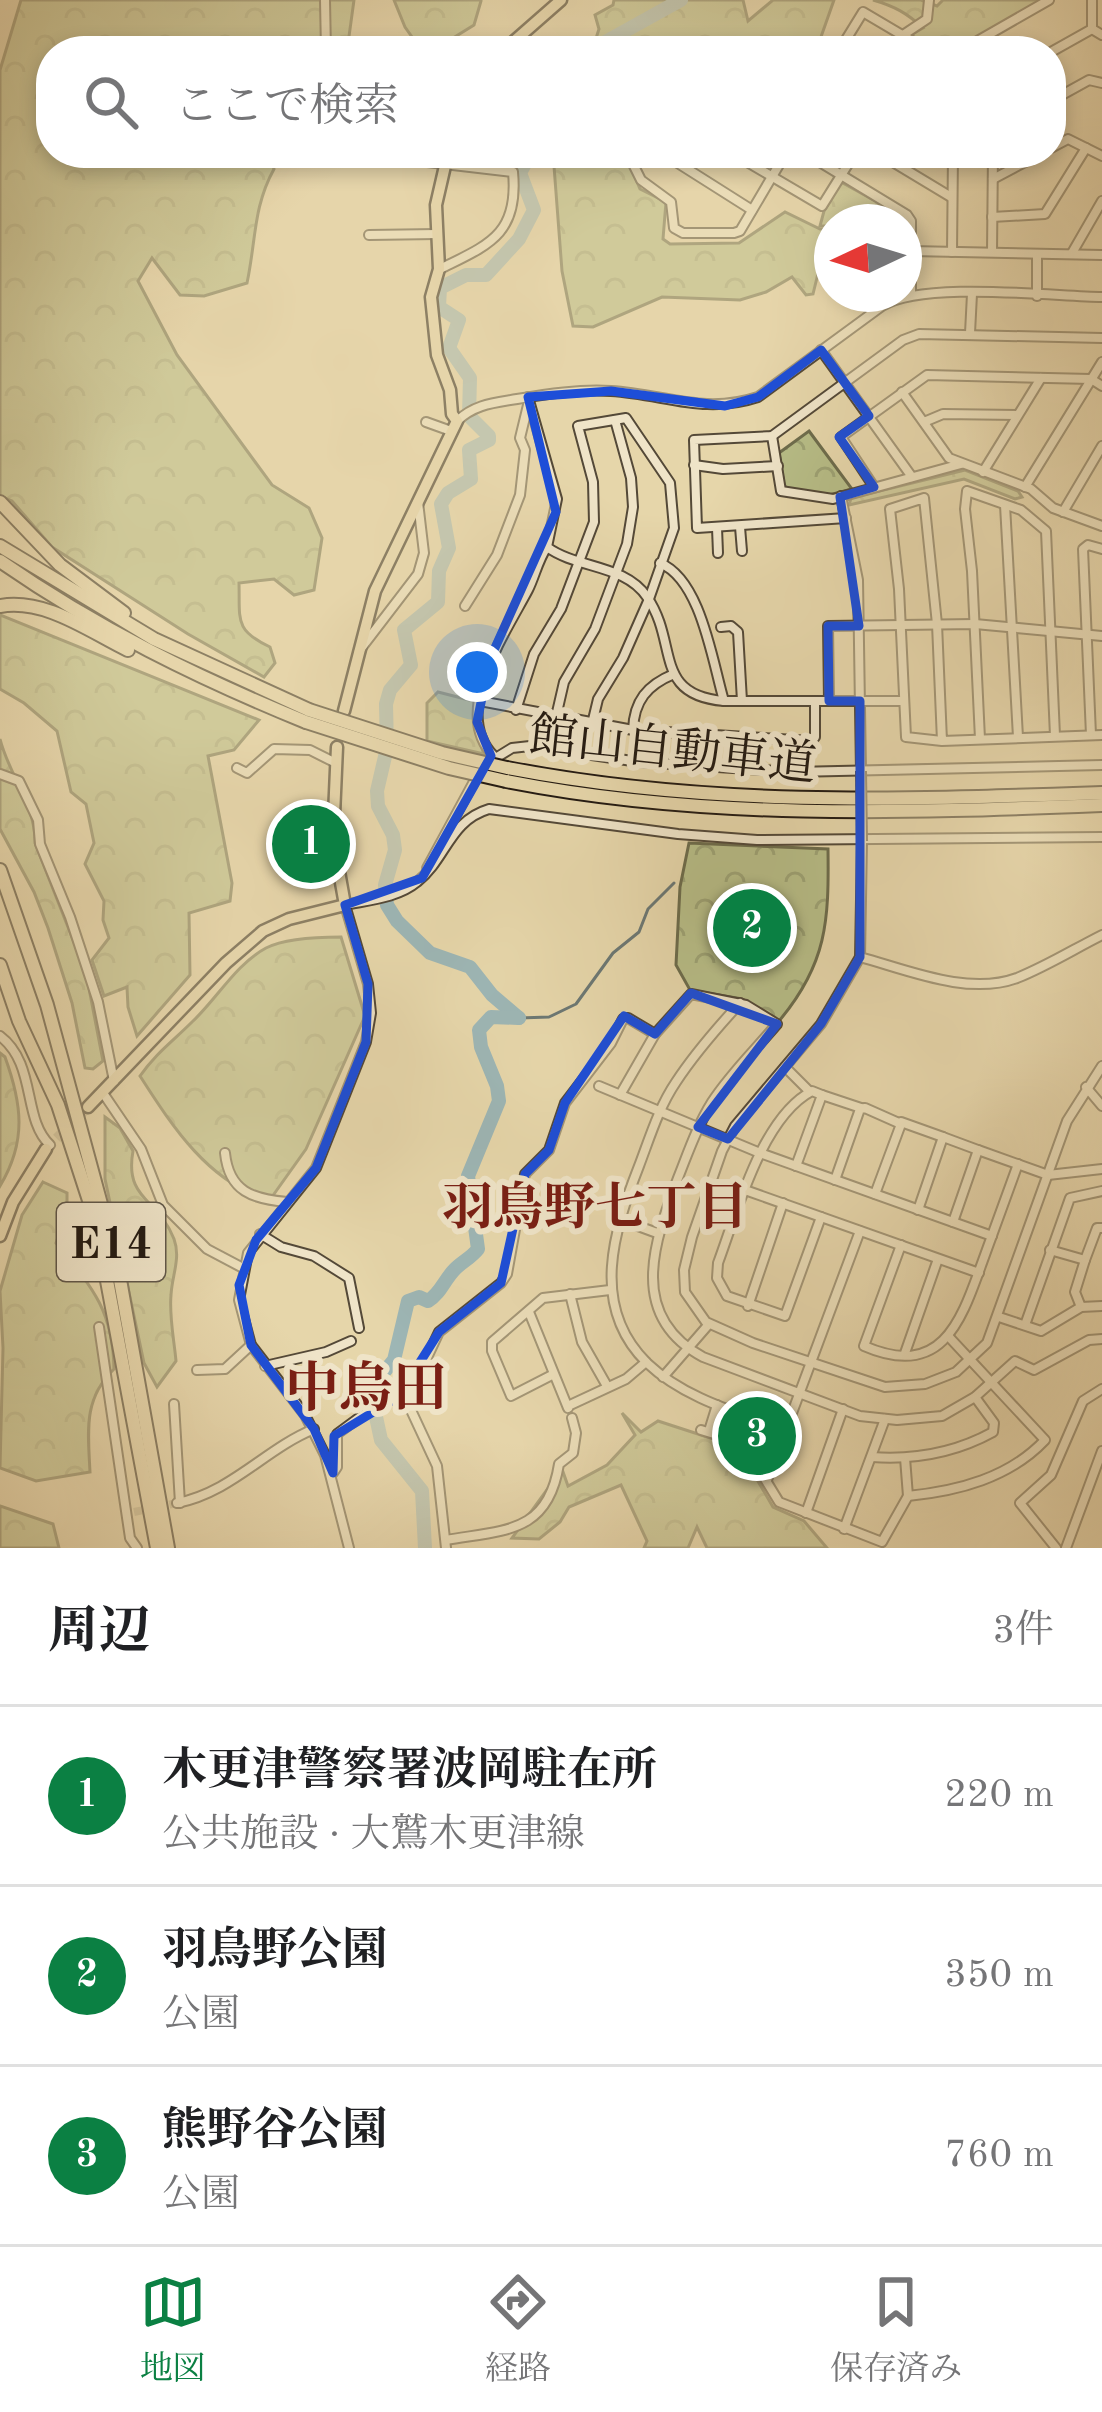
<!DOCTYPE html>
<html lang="ja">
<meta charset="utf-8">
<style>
:root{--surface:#fff;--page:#f2f2f2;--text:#202124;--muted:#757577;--line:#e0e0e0;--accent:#0b8043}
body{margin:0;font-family:"Old Standard TT","Noto Serif JP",serif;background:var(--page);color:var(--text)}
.compass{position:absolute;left:814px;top:204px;width:108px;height:108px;border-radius:50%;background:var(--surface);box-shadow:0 6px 18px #0003;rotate:266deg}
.you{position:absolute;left:477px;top:672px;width:42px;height:42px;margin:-30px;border:9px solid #fff;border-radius:50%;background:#1a73e8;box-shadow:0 0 0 18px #1a73e833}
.badge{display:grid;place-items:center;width:78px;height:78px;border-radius:50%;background:var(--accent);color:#fff;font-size:39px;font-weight:700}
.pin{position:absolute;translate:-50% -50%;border:6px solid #fff;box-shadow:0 3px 12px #0006}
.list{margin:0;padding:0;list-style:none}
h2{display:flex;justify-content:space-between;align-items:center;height:156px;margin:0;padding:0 48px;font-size:51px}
h2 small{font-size:39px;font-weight:400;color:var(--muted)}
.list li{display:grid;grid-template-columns:78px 1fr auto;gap:36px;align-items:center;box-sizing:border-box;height:180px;padding:0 48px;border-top:3px solid var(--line)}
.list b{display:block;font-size:45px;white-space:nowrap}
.list p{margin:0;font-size:39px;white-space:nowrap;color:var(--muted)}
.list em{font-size:39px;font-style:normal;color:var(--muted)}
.icon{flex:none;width:66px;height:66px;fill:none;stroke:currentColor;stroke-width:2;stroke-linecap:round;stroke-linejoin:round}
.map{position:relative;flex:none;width:1102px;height:1548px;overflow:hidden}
.search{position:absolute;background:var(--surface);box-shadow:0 6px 18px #0003;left:36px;right:36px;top:36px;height:132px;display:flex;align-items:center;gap:30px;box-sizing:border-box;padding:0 42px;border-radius:48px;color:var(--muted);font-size:45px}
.sheet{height:696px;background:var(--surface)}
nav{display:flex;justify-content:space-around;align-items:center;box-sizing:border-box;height:168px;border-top:3px solid var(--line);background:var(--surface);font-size:33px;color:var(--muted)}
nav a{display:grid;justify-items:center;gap:6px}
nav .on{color:var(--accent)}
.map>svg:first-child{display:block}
.forest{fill:url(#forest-crowns);stroke:#6d6c4c;stroke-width:3}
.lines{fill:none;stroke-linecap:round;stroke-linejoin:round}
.stream{stroke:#6c7874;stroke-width:3}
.river{stroke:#9db6b5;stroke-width:14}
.minor-tunnel{stroke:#bfb08c;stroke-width:8;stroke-dasharray:8 4;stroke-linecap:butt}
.major-tunnel{stroke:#bfb08c;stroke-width:10;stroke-dasharray:10 5;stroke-linecap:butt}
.minor-casing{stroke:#544938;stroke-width:12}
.major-casing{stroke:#231a12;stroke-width:15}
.highway-casing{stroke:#231a12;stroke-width:16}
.minor{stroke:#efe4c8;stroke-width:8}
.major{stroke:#e6d6aa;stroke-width:10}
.highway{stroke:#e6d6aa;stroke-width:12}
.minor-bridge-casing{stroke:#544938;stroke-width:12;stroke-linecap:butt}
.highway-bridge-casing{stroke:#231a12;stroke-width:16;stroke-linecap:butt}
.minor-bridge{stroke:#efe4c8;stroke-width:8}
.highway-bridge{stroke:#e6d6aa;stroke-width:12}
.marked{fill:none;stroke:#1d4ed8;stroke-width:9;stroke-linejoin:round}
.labels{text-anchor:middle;stroke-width:12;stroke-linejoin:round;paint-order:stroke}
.shield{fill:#efe4c8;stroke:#605749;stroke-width:3}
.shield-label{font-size:45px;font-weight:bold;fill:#231a12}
.street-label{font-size:48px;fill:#231a12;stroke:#efe4c8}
.neighbourhood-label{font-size:51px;font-weight:bold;fill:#7a1f14;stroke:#efe4c8}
.quarter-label{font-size:54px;font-weight:bold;fill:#7a1f14;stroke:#efe4c8}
</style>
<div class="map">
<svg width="1102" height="1548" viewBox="0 0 1102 1548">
<defs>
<pattern id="forest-crowns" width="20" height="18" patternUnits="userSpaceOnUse" patternTransform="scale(3)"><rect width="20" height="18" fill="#b7bd87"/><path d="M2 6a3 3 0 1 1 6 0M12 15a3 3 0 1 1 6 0" fill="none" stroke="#9da274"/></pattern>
</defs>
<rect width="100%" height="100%" fill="#e6d6aa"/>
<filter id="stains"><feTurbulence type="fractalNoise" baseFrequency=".00167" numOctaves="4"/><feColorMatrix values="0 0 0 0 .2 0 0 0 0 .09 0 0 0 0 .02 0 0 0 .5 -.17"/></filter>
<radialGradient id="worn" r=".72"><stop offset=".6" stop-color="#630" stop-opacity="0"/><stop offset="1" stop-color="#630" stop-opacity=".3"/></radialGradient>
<g class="forest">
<path d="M21,0H354L347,51H51V153H269L274,169C253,207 256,241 247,283L204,296L180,295L152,258L138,281L177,355L272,485L309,508L322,538L314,590L294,595L274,579L239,583C240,620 234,630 270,647L275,663L264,677L188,634L52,547L12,501L0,496V70Z"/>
<path d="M394,0H481V1L474,25L432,51H422L405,27Z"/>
<path d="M614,0H743L748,21L773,0H834L816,51H592L599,29L595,15L613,5Z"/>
<path d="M873,0H921L937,6L943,0H1046L957,51H936L909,36L923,28C907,13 894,6 873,0Z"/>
<path d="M553,153H625L640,189L666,202L663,239L670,244L739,243L785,212L820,229H832V245L824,249L813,294L806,295L792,277L766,292L740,300L662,297L593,327L573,326L562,271Z"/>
<path d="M841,182L904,217L907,226L904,222H832V226H820L824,211Z"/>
<path d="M809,431L852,489L829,495L787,489L784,485L779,453Z"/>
<path d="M965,470L1018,491L1022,497L1015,499L964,479L849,505L851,498Z"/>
<path d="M0,615L259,720L234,750L208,756L232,883L230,901L189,913L190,975L137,1036L128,1007L127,987L104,996L92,960L109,938L103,920L104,901L85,864L94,843L86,804L71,792L57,731L24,703L0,689Z"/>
<path d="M438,692L477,702L475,730L484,754L427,741V703Z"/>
<path d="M0,739C9,775 36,806 35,843L86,973L103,1061L93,1069L85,1068L72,1003L48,928L34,892L0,829Z"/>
<path d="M689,843L828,849C829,921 827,964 779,1021L742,999L690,990L676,965L680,887Z"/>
<path d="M341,937L365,1016L306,1149L269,1201C208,1181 174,1129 140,1076C156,1053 173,1041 192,1022C216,1000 236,964 266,948C286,938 318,937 341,937Z"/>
<path d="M0,1053L5,1057C22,1104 27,1141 0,1186Z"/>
<path d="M105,1117L120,1128L133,1151C124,1200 159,1199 174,1239C181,1258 172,1275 171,1295C169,1316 174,1339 176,1361L157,1387L144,1363L105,1179Z"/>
<path d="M43,1182L67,1193V1210L56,1243C92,1287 113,1310 114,1369C83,1399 88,1431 90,1472L36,1481L0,1468L3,1348L0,1291L22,1215Z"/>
<path d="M722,1410L783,1431L768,1470H762L744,1440L715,1430Z"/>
<path d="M622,1413L641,1432L658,1421L738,1447L773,1507L804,1521L827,1548H707L697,1527L688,1548H644L647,1541L621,1485L569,1507L560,1522L539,1539L512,1538L562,1469L568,1486L607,1465L635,1435Z"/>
<path d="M0,1506L53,1524L59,1548H0Z"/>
</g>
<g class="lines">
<path class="stream" d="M519,1018L549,1017L576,1004L613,953L639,932L648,909L674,883"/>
<g class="river">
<path d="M589,51L681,0"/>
<path d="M519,1018L492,995L470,967L430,953L397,921L387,905L385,885L395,850L393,835L378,806L377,791L387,748L386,704L390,690L411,665L404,630L438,602L439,571L449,548L441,504L448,493L471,479L469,450L489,440V436L469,416L470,378L449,348L459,320L439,307L440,288L466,275H486L519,239L534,210L520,173L531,153"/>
<path d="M425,1548L422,1491L381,1440L370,1389L394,1360L408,1301L419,1297L428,1301C441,1293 444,1280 455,1269C463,1261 471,1258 478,1249L468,1176L499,1101L497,1086L481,1047L479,1030L491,1017L519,1018"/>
</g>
<path class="minor-tunnel" d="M134,1512L177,1503"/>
<path class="major-tunnel" d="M46,1149L88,1107"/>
<g class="minor-casing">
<g id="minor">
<path d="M325,0L326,51"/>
<path d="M1092,0V29L1102,35"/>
<path d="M903,35L927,19L929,0"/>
<path d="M839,51L863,12L929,51"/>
<path d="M960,51L1049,0"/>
<path d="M1051,52L1092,29"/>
<path d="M1051,101L1089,80L1102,83"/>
<path d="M1051,148L1068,139L1102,156"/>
<path d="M350,153L513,172C519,235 488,245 440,269"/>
<path d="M635,153L632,162L641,180L671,202L674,228L683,233H734L740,231L786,153"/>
<path d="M662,153L752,210"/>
<path d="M732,153L822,206L855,153"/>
<path d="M805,153L907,215L911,221V295"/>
<path d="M878,153L951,197"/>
<path d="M993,179L1042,153"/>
<path d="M992,217L1045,214L1086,148"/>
<path d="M369,235L437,234"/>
<path d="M911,251L1102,255"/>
<path d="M952,252L953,154"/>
<path d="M992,252L993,153"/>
<path d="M1072,253L1102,201"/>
<path d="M1037,254V296"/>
<path d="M970,333L972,294"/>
<path d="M821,350L912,477"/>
<path d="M902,392L949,458L1031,489L1053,508L1102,526"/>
<path d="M528,397L557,499L547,547C577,569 625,564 647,597C679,643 652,695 724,701H903"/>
<path d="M457,421C475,404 494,403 517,399C547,394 580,389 611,391C664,394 704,415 758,397L882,306C923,281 1050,296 1102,297"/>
<path d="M426,422L451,431"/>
<path d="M924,422L943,414L1017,415"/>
<path d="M772,436L781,491L833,499L961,464"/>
<path d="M694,465L723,469L778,466"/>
<path d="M983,472L1041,378"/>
<path d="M874,487L841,437L927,375L1091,379L1102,386"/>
<path d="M1025,487L1102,362"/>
<path d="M841,496L858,580L861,771"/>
<path d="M1005,505L1018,737"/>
<path d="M1063,512L1102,446"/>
<path d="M846,518L697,528L694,440L772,436L903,340L919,334L1102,338"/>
<path d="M740,527L742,551"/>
<path d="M717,528L718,553"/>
<path d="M660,563C701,580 712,660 724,701"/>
<path d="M465,606L497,555L520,495L525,450L520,438L528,405"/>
<path d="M721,627L731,626L738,632L742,701"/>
<path d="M359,651L418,574L424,553L418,502"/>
<path d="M480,701L633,730L812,741L815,737V701"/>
<path d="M829,701L828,626L975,624L1102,636"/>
<path d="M516,710L534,654L561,609L594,522L593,482L578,426L626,418L670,483L674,528L649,599L623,658L598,699L592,724"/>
<path d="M633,730C634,701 647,685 674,674"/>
<path d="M1091,735L1083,549L1088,545L1102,549"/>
<path d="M980,739L972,571L965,509L967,491L1021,510L1046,531L1055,736"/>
<path d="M942,741L937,624L924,498L890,509L899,589L906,737L942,741L1102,735"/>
<path d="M549,747L564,682L595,629L627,544L633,507L631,478L615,420"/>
<path d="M494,756C450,713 506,632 528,590C535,576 538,560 547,547"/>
<path d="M486,764L512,748L530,746L639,762L794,772L1102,765"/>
<path d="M237,768L247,773L274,749L310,750L336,763"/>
<path d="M0,774L19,781L38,820L40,844L70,917L98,1002L114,1081"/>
<path d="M862,841L860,957L821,1024L735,1126L722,1151L692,1237L684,1270L685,1292L706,1322L753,1343L885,1387L925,1384L956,1372L987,1343L1067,1121L1102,1066"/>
<path d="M427,868L477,776"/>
<path d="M860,957C908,970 968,996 1017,978C1047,966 1074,949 1102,935"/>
<path d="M740,1003C717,1028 695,1053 676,1082C659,1107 650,1137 639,1166C614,1230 589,1306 647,1363C685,1399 739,1413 787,1431"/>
<path d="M0,1036C37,1064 22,1119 50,1145"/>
<path d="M785,1067L808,1090"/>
<path d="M599,1086L760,1153L992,1236"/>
<path d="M1086,1087L1102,1106"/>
<path d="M103,1093L141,1149L163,1205L207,1249L243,1268"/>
<path d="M620,1095L655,1034L691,994L746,1005L777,1024C755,1050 730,1074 712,1102C697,1126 688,1153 678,1178C654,1242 627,1316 703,1357L860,1416L897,1420L942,1416L975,1397L1015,1361L1034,1370L1089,1340L1102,1339"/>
<path d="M822,1095L861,1108"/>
<path d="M901,1122L943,1137"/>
<path d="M978,1150L1048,1175L1102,1169"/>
<path d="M225,1153C229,1192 253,1199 287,1202"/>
<path d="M796,1166L822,1095L812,1091C762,1117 737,1212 718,1263L717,1278L727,1296L785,1316L821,1217"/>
<path d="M835,1180L860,1109L865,1108L901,1124L875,1194"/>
<path d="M745,1190L979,1273"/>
<path d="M918,1210L943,1137L978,1150L953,1222"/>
<path d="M619,1219L657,1233"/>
<path d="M260,1234L281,1247L314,1256L349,1278L359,1328"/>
<path d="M901,1245L864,1346C942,1380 961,1321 982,1263C994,1230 1006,1197 1018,1164"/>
<path d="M1050,1250L1085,1260L1097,1228H1102"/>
<path d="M570,1294L582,1342L607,1386"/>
<path d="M748,1306L783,1203"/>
<path d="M1081,1307L1075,1292L1085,1260"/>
<path d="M529,1312L568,1408"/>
<path d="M999,1317L1041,1331L1081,1307L1102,1306"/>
<path d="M1025,1325L1070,1198L1102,1191"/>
<path d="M99,1327L130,1538L137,1548"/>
<path d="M905,1353L938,1259"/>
<path d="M265,1366L326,1352L351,1341"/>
<path d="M197,1370L225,1369L251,1345"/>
<path d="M552,1375L511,1396L492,1351V1342L543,1298L610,1290"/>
<path d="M663,1377L709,1324"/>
<path d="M174,1404L180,1503"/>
<path d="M568,1406L626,1379L646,1362"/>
<path d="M701,1430L743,1443L779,1502L882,1542L908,1496C958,1491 1009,1478 1045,1440L949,1337"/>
<path d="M709,1431L717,1405"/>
<path d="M872,1457C915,1460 955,1453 993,1432L994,1423L975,1397"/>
<path d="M905,1458L908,1496"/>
<path d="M333,1473L337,1467V1434L375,1406L398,1397L413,1383"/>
<path d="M767,1480L860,1231"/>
<path d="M177,1503C232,1492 265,1449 314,1429"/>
<path d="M806,1513L843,1409"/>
<path d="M844,1529L885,1419"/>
<path d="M446,1540C504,1530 548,1534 559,1464L573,1453L576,1433L572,1418"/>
<path d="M349,1548L325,1455L305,1415L251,1345L239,1300L248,1253L316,1168L366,1042L371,1013L368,984L345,905C369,900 398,898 417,882C447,858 449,821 489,809L678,834L757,840L1102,837"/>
<path d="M446,1548L437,1466L410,1408L409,1396L439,1332L501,1283L507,1274L525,1174L549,1150L565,1103L611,1043L623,1019L628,1018L655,1034"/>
<path d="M1056,1548L1020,1503L1051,1475L1083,1401L1102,1389"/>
<path d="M1066,1548L1102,1451"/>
</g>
</g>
<g class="major-casing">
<g id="major">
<path d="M503,51L561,0"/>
<path d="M344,711L375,591L457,421L452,414L450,390L437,355L431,297L439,269L436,205L448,153"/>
<path d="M88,1107L226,963L263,931L289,919L345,905L333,838L337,747"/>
<path d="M0,1236L13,1202L46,1149"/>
</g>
</g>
<g class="highway-casing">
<g id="highway">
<path d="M0,502L60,565L124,613"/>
<path d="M0,546L154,639L309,710"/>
<path d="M0,561C96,628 198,678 306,722"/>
<path d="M0,606C45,598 89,631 128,650"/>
<path d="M507,768C709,807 898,800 1102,793"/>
<path d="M506,781C704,820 902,813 1102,805"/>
<path d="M0,870L47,1005L117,1263L168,1548"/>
<path d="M0,965L19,1021L58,1105L96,1222L157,1548"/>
</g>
</g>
<use href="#minor" class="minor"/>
<use href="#major" class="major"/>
<use href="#highway" class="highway"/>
<g class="minor-bridge-casing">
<path id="minor-bridge" d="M861,771L862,841"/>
</g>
<g class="highway-bridge-casing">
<g id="highway-bridge">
<path d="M309,710L442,753L507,768"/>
<path d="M306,722L449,768L506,781"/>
</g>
</g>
<use href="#minor-bridge" class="minor-bridge"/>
<use href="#highway-bridge" class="highway-bridge"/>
</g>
<path d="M0 0H1102V1548H0ZM821,350L869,416L839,437L874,487L840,497L859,626H828L829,701H860V957L821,1024L728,1139L698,1127L777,1024L691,993L655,1034L624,1016L565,1103L549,1150L525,1174L501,1283L439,1332L398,1397L334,1436L333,1473L314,1429L251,1345L239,1285L256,1240L316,1168L366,1042L368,984L345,905L422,878L491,756L477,722L490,659L556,512L528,397L611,391L725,406L758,397Z" fill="#e6d6aa" fill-opacity=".55" fill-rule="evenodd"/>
<path class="marked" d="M821,350L869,416L839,437L874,487L840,497L859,626H828L829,701H860V957L821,1024L728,1139L698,1127L777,1024L691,993L655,1034L624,1016L565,1103L549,1150L525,1174L501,1283L439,1332L398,1397L334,1436L333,1473L314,1429L251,1345L239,1285L256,1240L316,1168L366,1042L368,984L345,905L422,878L491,756L477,722L490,659L556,512L528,397L611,391L725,406L758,397Z"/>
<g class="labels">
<rect class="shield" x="57" y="1203" width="108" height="78" rx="9"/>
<g class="shield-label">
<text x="111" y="1258">E14</text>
</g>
<g class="street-label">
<text transform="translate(673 748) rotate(6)" y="17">館山自動車道</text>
</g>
<g class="neighbourhood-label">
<text x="595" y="1224">羽鳥野七丁目</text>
</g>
<g class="quarter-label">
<text x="366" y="1406">中烏田</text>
</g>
</g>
<rect width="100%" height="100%" filter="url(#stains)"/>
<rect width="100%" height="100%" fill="url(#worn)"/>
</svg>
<svg class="compass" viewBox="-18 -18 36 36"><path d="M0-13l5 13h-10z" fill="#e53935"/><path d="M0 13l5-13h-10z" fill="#757577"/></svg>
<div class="you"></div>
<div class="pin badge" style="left:311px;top:844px">1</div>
<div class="pin badge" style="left:752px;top:928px">2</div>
<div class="pin badge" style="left:757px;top:1436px">3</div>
<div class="search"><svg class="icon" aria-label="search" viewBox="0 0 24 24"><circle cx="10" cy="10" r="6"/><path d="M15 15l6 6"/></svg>ここで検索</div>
</div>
<section class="sheet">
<h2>周辺<small>3件</small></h2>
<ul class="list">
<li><span class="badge">1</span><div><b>木更津警察署波岡駐在所</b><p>公共施設 · 大鷲木更津線</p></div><em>220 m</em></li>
<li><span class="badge">2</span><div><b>羽鳥野公園</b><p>公園</p></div><em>350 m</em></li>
<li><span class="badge">3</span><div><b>熊野谷公園</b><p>公園</p></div><em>760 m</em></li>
</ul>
</section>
<nav>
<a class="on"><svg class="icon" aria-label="map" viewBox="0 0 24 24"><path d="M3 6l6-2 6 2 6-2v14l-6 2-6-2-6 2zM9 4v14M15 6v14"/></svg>地図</a>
<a><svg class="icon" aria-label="directions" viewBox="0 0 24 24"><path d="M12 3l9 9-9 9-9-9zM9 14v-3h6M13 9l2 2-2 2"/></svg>経路</a>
<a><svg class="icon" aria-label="saved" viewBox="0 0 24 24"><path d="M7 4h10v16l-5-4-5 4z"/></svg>保存済み</a>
</nav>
